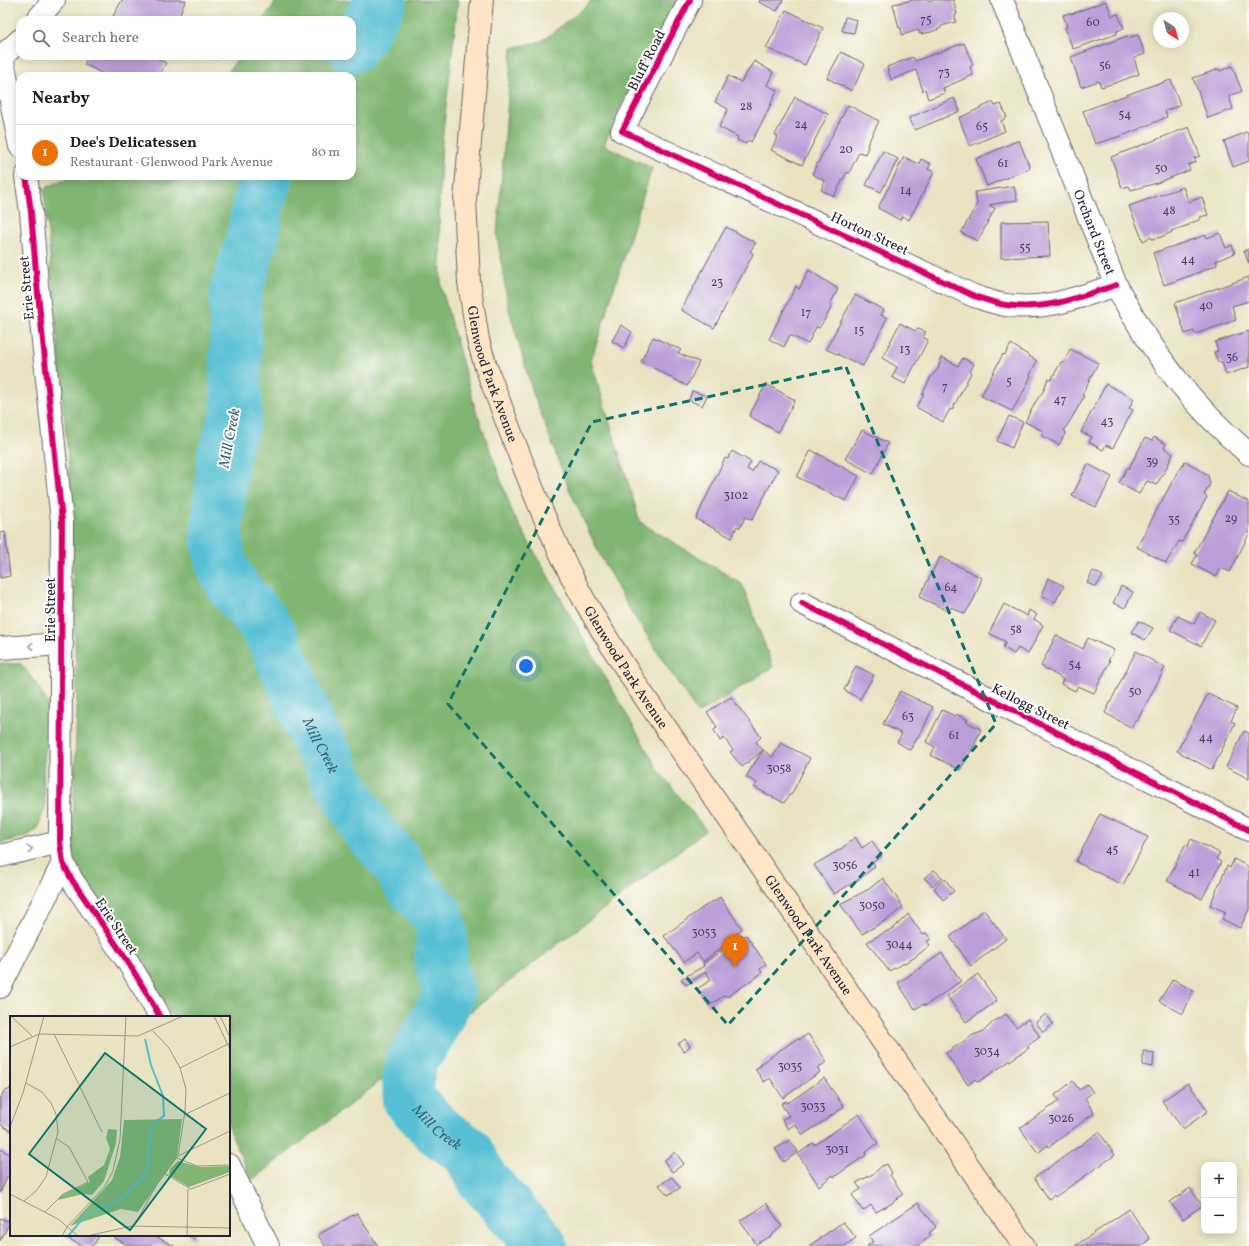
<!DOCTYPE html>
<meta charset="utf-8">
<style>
:root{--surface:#fff;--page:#f2f2f2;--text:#202124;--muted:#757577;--line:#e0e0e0;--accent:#1f6fb2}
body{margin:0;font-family:Vollkorn,serif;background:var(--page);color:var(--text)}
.controls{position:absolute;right:12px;bottom:12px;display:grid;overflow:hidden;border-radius:8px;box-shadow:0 2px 10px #0003}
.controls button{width:36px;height:36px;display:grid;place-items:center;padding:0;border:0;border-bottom:1px solid var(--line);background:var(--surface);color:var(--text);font:20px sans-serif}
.compass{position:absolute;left:1153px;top:12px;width:36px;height:36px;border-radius:50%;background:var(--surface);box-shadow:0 2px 10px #0003;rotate:143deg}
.you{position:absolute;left:526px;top:666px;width:14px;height:14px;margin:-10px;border:3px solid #fff;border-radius:50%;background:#1a73e8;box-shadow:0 0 0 6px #1a73e833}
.badge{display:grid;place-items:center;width:26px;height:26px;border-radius:50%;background:var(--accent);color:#fff;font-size:13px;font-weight:700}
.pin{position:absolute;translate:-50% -33px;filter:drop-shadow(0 1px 2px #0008)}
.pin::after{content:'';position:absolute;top:21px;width:14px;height:12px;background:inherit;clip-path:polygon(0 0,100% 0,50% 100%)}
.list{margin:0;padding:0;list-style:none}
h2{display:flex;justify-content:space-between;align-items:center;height:52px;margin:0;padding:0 16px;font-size:17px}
h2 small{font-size:13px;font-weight:400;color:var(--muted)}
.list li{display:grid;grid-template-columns:26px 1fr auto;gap:12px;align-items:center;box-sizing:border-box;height:56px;padding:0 16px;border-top:1px solid var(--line)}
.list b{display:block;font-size:15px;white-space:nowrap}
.list p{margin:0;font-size:13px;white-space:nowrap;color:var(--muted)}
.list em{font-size:13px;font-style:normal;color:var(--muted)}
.icon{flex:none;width:22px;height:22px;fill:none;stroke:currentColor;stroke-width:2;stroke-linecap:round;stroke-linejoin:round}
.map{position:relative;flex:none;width:1249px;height:1246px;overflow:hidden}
.search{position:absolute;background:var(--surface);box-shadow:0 2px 10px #0003;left:16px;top:16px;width:340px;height:44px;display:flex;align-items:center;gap:10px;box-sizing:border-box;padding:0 14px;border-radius:12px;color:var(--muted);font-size:15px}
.panel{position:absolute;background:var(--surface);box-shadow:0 2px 10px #0003;left:16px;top:72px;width:340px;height:108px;border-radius:12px}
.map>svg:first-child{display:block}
.forest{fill:#80b672;stroke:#516c56}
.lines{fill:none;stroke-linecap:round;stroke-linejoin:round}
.river{stroke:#57bfd4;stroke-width:52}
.building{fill:#bb9ed8}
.minor-casing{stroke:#68666a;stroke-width:24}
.secondary-casing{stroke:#68666a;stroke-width:24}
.minor{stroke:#fff;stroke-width:22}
.secondary{stroke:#fde5c5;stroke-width:22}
.cycleway-casing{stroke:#fdfcf7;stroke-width:8}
.cycleway{stroke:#d6006c;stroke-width:6}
.oneway{stroke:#9c9ca7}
.marked{fill:none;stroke:#0f766e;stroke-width:3;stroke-dasharray:8 5;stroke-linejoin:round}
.labels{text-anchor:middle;stroke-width:4;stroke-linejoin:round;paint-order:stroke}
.number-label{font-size:12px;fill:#484162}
.street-label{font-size:14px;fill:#22223b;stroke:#fdfcf7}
.water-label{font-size:15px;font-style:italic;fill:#376178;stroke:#fdfcf7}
.inset-river{fill:none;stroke:#57bfd4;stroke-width:2}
.inset-road{fill:none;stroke:#99968c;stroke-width:1}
.view{fill:#0f766e;fill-opacity:0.15;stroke:#0f766e;stroke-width:2}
.inset-edge{fill:none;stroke:#22223b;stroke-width:2}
</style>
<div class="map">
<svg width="1249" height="1246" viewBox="0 0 1249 1246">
<rect width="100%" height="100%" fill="#fdfcf7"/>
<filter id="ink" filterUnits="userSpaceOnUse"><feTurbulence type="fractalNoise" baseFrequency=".025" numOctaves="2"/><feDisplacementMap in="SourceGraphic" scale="8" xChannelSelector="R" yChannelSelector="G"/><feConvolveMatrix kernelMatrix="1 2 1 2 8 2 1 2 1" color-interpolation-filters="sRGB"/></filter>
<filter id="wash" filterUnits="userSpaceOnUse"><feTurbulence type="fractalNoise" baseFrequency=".012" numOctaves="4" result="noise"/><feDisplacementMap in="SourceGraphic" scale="16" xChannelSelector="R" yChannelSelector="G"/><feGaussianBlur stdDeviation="0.9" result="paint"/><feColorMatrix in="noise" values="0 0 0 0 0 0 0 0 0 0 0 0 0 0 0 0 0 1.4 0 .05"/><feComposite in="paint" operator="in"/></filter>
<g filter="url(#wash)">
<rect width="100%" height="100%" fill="#e9e3c2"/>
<g class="forest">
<path d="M277,0H458L442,142L439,202L441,286L474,405L513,514L658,770L706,830L252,1180L229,1130V1017H172L137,952L83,881L72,853L77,709L70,480L44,189L71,176H352V76H225L239,56H352V20H263Z"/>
<path d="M591,0H680L620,107L604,145L652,168L591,361L640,522L742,584L773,667L698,714L627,605L598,551L570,491L533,393L508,306L497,235L512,48L542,41L589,4Z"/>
<path d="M0,663L21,664L38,686L53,713L46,743L43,772L45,807L37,830L25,837L0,843Z"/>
</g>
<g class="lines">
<g class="river">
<path d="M352,47L365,29L381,0"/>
<path id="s1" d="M267,176L258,206L252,239L235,294L236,417L223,456L220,497L216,536L221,564L235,590L257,614L273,639L317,741L327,756L337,778L369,832L394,859L411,887L437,914L441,927L442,950L440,960L449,995L424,1043L412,1059L408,1078L409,1100L438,1131L467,1151L483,1180L542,1246"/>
</g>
</g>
<g id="blocks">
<g class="building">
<path d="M122,0H186L177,20H120L113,16Z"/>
<path d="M760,0H783L777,11L759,2Z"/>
<path d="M914,0H953L957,14L955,15L956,22L941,26V28L931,32L920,34L918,30L902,35L901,28H899L893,4Z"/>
<path d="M1106,1L1112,16L1118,14L1124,28L1117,31V34L1073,49L1065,28L1067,27L1063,15L1070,13L1071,14Z"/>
<path d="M786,10L823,28L805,65L766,48Z"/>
<path d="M845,17L857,20L854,33L842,31Z"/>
<path d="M1138,35L1145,54L1134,58L1139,74L1115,83L1101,87L1099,81L1081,87L1071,57L1127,36V38Z"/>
<path d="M964,43L973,65L970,67L973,75L943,88L945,93L928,99L925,89L923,91L916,70L891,80L887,67L913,57L915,61Z"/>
<path d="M841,52L865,64L852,91L827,78Z"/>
<path d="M89,56H155L158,57V59L166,63L159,76H107L84,64Z"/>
<path d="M211,56H219L217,60Z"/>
<path d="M754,61L773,72L767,85L777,90L764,119L751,142L748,140L746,144L737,140L738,137L719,127L728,109L715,102L728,76L741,82Z"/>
<path d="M1232,66L1242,91L1229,96L1233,109L1208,118L1193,78L1219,69L1220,71Z"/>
<path d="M1171,80L1180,105L1165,111L1167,117L1127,134L1095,144L1083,111L1156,84V85Z"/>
<path d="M795,97L828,114L802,165L771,150L778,136L775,135Z"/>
<path d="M954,98L960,111L915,130L909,118Z"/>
<path d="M993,102L995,106L1001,104L1007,117L1001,121L1005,131L970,146L959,118Z"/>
<path d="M848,105L879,121L867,145L868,147L865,154L859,152L849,173L847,172L834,196L821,190L825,181L812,174Z"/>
<path d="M1189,127L1200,156L1194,158L1196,162L1188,165L1190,170L1157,183L1131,190L1129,186L1122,188L1111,157Z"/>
<path d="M1247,132L1249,137V161L1233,167L1224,141Z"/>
<path d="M1019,140L1030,168L987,186L976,159Z"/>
<path d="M883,151L898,159L881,192L866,185Z"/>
<path d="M904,157L919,164L921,159L931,164L928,169L934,172L909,220L902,216L900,220L878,208Z"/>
<path d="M1014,186L1017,200L989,205L995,208L978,241L961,233L977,204L975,192Z"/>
<path d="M1183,187L1189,202L1202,197L1208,215L1200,217L1201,219L1189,224V225L1171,231L1172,232L1161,237L1152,239L1151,237L1143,241L1129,206Z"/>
<path d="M1048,221L1050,256L1001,258V222Z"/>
<path d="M726,227L756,243L750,251L753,254L714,328L681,310Z"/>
<path d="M1220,233L1226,248L1232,245L1235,253L1216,261L1217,265L1192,275L1164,285L1153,253L1206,235L1207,238Z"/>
<path d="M1249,249V264L1244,251Z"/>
<path d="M809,270L838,289L830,305L832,306L825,319L819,328L816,327L808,344L790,335L784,347L769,339L796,286L799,289Z"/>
<path d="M1249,277V301L1232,306L1236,320L1195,334L1194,331L1185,334L1175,303Z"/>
<path d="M855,295L884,310L881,315L887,318L863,366L826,349Z"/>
<path d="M900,323L915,331L918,329L926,332L923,337L928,340L905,384L892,377L897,367L882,358Z"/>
<path d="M621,325L632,332L624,348L612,341Z"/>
<path d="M1249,331V367L1226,375L1222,362H1218L1214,352L1218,351L1215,342Z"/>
<path d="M653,337L681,350L678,353L699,362L687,386L641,361Z"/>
<path d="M1011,344L1037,361L1030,375L1031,376L1026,387L1012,411L981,396L1003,354L1005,355Z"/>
<path d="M1070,349L1098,363L1082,395L1084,396L1077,409L1064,431L1066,432L1059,445L1041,435L1043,431L1025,422L1036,401L1044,390L1048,378L1051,380L1061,362L1064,363Z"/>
<path d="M942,357L958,366L963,358L974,364L970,372L971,373L952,410L950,409L943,422L916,407L924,395H922L931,377L938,369Z"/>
<path d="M766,384L795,400L778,432L749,416Z"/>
<path d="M1106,384L1134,399L1129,408L1133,410L1113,448L1106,445L1103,450L1089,442L1092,437L1081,432Z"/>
<path d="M692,391L707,396L702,406L689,400Z"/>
<path d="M1009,416L1023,422L1012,448L997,441Z"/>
<path d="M862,430L888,443L873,474L845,459Z"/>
<path d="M1154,437L1166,444L1164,448L1173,454L1165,471L1156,485L1147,481L1139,494L1119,483L1127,468H1129L1145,438L1152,441Z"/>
<path d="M811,450L859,476L846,501L797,477Z"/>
<path d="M732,451L751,462L747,469L752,472L758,461L778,470L752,520L745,517L740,528L737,526L732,538L696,519L725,458L728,459Z"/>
<path d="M1185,461L1208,475L1210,484L1204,495L1207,497L1182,542L1179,541L1166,563L1137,547L1179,469L1180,470Z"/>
<path d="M1088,464L1112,477L1096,507L1072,496Z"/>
<path d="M1228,491L1249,502V534L1230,572L1221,568L1216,577L1192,564L1197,555L1194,553Z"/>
<path d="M5,532L10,576L0,578V533Z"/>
<path d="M940,557L982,578L974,599L965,614L951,607L949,611L919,597Z"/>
<path d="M1093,571L1103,576L1096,587L1087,583Z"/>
<path d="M1048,578L1064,586L1055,602L1041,595Z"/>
<path d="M1121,586L1133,592L1125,608L1113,603Z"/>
<path d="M1004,604L1027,616L1029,610L1037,615L1034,619L1043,625L1028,654L1018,648L1014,654L1003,647L1006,642L989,633Z"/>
<path d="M1200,612L1215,620L1201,646L1170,630L1178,616L1194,624Z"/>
<path d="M1139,621L1153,628L1145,640L1131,632Z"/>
<path d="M1056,635L1083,649L1088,638L1114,650L1108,661H1110L1094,693L1078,686L1075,691L1061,684L1063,679L1041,666Z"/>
<path d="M1136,651L1165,668L1137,721L1135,720L1132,728L1105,713Z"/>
<path d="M856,666L874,675L860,699L844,690Z"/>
<path d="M900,691L933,707L924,727L910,750L897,742L902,734L883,724Z"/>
<path d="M1208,694L1237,708L1231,721L1235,723L1212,770L1177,751Z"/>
<path d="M731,697L761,737L756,742L763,750L772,757L781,743L810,758L791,795H789L784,803L754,787L757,783L746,777L763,750L742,767L730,752L733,750L724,738L720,741L714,730L717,727L707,712Z"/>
<path d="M942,710L955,716L956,714L968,720L966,722L981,729L974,746L960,770L931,755L935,747L926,742Z"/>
<path d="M1244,731L1249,733V779L1226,767Z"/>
<path d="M1100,814L1148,837L1123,885L1076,862Z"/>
<path d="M855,837L862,848L872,841L882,856L873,862L875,866L861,878L834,894L814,865L841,849Z"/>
<path d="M1191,839L1220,853L1216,859L1221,862L1202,899L1167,881L1185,845L1188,846Z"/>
<path d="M1234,859L1249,867V909L1240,928L1222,919L1226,912L1210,905L1227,866L1230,868Z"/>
<path d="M934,870L943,878L933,886L924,878Z"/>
<path d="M883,878L903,907L888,919L862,934L840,904L869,889Z"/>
<path d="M945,879L954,891L943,900L934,888Z"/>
<path d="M720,897L742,929L736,934L737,937L703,961L697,953L684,962L664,936L712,901L714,902Z"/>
<path d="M984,910L1006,939L971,966L950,937Z"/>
<path d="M908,914L923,935L926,933L931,939L927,941L930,945L914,958L889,971L867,942L895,927Z"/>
<path d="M746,935L766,964L760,969L762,973L727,997L725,995L709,1006L697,989L711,980L706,972L686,985L681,979L704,966L703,963Z"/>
<path d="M942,953L961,981L925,1006L924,1004L915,1009L898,983Z"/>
<path d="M978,974L997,1001L966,1022L947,996Z"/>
<path d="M1173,979L1193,991L1183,1014L1159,1001Z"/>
<path d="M1006,1014L1016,1027L1028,1019L1040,1037L1027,1046L1029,1048L978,1082L975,1079L968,1085L946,1053L973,1035L984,1031L993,1022Z"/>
<path d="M1046,1014L1053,1024L1043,1032L1036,1022Z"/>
<path d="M808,1034L827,1062L817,1068L820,1072L783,1098L770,1078L764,1082L755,1069L762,1065L760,1064L798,1038L799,1040Z"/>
<path d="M685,1039L690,1046L684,1052L678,1044Z"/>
<path d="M1143,1051L1154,1053L1153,1067L1143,1065Z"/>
<path d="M824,1078L844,1107L803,1135L795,1124L788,1129L782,1119L789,1116L781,1104L786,1101L788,1103Z"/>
<path d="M1073,1081L1079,1090L1087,1084L1093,1092L1085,1098L1094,1113L1049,1147L1048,1145L1038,1153L1020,1128L1059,1101L1055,1095Z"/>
<path d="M1188,1083L1208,1111L1183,1129L1162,1101Z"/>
<path d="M11,1087V1131L0,1124V1099L4,1091L9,1090Z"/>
<path d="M859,1114L878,1143L865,1153L866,1155L834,1177L833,1175L819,1186L798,1154L813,1143L815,1145Z"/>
<path d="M1099,1132L1115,1155L1055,1197L1054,1195L1049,1199L1034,1178Z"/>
<path d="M790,1140L798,1152L784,1162L775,1149Z"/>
<path d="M0,1149L11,1155V1169L0,1193Z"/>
<path d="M675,1152L684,1164L672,1172L664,1161Z"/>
<path d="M887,1164L892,1173L890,1175L903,1194L891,1204L876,1212L871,1205L863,1211L852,1195L861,1189L856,1183L873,1174L883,1165V1166Z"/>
<path d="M672,1177L680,1188L668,1195L659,1185Z"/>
<path d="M1190,1188L1202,1206L1183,1219L1170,1202Z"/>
<path d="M766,1203L782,1226L770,1237L756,1244L740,1220L755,1212Z"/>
<path d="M918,1203L936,1227L929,1233L931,1236L917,1246H867L873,1242L869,1236Z"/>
<path d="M1129,1209L1150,1239L1141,1246H1075Z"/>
<path d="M357,1213L378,1246H325L318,1235Z"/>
<path d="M0,1218L10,1222L0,1241Z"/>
<path d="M843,1222L856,1238L844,1246H809Z"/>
<path d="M64,1235H97L99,1236L93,1246H82L64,1236Z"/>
<path d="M117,1235H153L174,1246H129L115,1238Z"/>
<path d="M186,1235H196L194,1239Z"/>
</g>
</g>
</g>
<g filter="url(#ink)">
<use href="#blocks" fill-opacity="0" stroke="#68666a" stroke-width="1"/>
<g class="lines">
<g class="minor-casing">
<g id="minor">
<path d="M690,0L622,131L974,296C984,299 996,304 1006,305C1046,311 1080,297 1116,285"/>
<path id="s2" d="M1002,0L1116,285C1149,349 1193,407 1249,454"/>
<path d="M37,20L54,0"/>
<path d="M2,56L20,146"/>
<path d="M0,58L20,40"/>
<path d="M26,176L31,212L37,284L62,521L60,842L63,863L72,880L128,962L146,992L160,1017"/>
<path d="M802,603L1249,830"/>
<path d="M0,648L62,644"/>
<path d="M0,856L60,842"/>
<path d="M0,987L63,863"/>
<path d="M229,1165L268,1246"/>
</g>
</g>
<g class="secondary-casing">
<g id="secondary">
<path id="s3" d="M482,0L465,200L469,282L478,340L486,367C514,440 540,515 576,585C595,621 617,655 639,689L1024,1246"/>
</g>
</g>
<use href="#minor" class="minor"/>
<use href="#secondary" class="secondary"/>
<g class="cycleway-casing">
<g id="cycleway">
<path d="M690,0L622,131L974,296C984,299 996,304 1006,305C1046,311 1080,297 1116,285"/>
<path d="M26,176L31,212L37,284L62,521L60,842L63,863L72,880L128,962L146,992L160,1017"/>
<path d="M802,603L1249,830"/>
</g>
</g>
<use href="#cycleway" class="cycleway"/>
</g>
<defs><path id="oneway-chevron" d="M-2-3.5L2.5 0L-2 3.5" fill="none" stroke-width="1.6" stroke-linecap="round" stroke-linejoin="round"/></defs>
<g class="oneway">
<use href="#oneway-chevron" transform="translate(31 646) rotate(177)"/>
<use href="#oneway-chevron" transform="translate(30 849) rotate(-13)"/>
</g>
</g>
<path class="marked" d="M846,367L996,724L728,1025L448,704L592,422Z"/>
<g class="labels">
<g class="number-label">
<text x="926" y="23">75</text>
<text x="1093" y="26">60</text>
<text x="1105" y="69">56</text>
<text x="944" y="76">73</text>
<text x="746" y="110">28</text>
<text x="1125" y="118">54</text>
<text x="801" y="128">24</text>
<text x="982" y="130">65</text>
<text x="846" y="153">20</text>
<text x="1003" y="167">61</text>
<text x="1161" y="172">50</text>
<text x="906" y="194">14</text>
<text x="1169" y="214">48</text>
<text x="1025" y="251">55</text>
<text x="1188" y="263">44</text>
<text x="717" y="286">23</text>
<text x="1206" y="309">40</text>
<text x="806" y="316">17</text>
<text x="859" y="334">15</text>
<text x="905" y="353">13</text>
<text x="1232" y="361">36</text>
<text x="1009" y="385">5</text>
<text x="945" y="390">7</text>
<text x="1060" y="403">47</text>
<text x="1107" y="425">43</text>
<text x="1152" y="465">39</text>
<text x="736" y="499">3102</text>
<text x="1231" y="522">29</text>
<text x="1174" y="523">35</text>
<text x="951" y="591">64</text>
<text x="1016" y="633">58</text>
<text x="1075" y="668">54</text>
<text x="1135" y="695">50</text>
<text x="908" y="720">63</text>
<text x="954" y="739">61</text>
<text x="1206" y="741">44</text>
<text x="779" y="772">3058</text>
<text x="1112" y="853">45</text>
<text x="845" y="869">3056</text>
<text x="1194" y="876">41</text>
<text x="872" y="909">3050</text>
<text x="704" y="936">3053</text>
<text x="899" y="948">3044</text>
<text x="987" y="1055">3034</text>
<text x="790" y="1070">3035</text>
<text x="813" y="1110">3033</text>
<text x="1061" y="1122">3026</text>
<text x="837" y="1153">3031</text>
</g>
<g class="street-label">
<text transform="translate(646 60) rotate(-63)" y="5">Bluff Road</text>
<text dy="5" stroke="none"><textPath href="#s2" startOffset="250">Orchard Street</textPath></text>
<text transform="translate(870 233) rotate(25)" y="5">Horton Street</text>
<text transform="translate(26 288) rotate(-95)" y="5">Erie Street</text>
<text dy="5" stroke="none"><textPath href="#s3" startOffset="378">Glenwood Park Avenue</textPath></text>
<text transform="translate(50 610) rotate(-90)" y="5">Erie Street</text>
<text dy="5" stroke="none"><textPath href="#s3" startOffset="702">Glenwood Park Avenue</textPath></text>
<text transform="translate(1031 706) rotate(27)" y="5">Kellogg Street</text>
<text transform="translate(117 926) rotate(56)" y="5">Erie Street</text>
<text dy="5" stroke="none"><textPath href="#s3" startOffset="1026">Glenwood Park Avenue</textPath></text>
</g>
<g class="water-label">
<text transform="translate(229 438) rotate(-79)" y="5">Mill Creek</text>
<text dy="5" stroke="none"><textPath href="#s1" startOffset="604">Mill Creek</textPath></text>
<text dy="5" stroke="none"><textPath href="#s1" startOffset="1048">Mill Creek</textPath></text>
</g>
</g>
<g transform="translate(10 1016)">
<rect width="220" height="220" fill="#e9e3c2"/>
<path d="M172,103L167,141L128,196L111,193L60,210L102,164L110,141L114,104ZM98,113L107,114L106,127L94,165L82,179L73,178L48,184L52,179L80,166L78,161L94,149L100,133L96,122ZM168,145L190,151L220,150V156L179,171L159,159L160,153Z" fill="#80b672"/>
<path class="inset-river" d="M58,220L76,199L109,184L119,176L137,155L141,113L145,106L154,100L153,80L141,49L135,23"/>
<path class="inset-road" d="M1,0L22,20M204,0L220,33M210,0L220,21M44,18L92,116M0,31L29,18L128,20L173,0M170,52L220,27M174,99L220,77M0,111L13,77L34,0M168,140L220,115M167,142L187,150L220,149M155,158L181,173L220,158M0,178L48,203L68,220M14,185L26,175L36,161L48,116L46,98L41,87L32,76L16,67M35,196L53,178L78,166L59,131L47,123M124,210L147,168L168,140L175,95L176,73L170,52L159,32L143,15M52,220L57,211L95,170L103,155L110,123L116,0M77,220L122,210L220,212M177,220L178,173"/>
<path class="view" d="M95,37L196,113L120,214L19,138Z"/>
<rect width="220" height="220" class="inset-edge"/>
</g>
</svg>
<div class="controls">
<button>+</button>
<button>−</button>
</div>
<svg class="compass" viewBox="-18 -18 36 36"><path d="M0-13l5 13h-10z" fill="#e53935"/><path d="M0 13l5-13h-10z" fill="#757577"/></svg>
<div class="you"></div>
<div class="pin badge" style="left:735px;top:967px;background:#e8710a">1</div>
<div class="search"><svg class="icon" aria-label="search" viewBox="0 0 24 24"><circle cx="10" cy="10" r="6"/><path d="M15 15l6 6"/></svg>Search here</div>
<section class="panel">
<h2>Nearby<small></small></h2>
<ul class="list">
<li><span class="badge" style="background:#e8710a">1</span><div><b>Dee's Delicatessen</b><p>Restaurant · Glenwood Park Avenue</p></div><em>80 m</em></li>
</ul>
</section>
</div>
